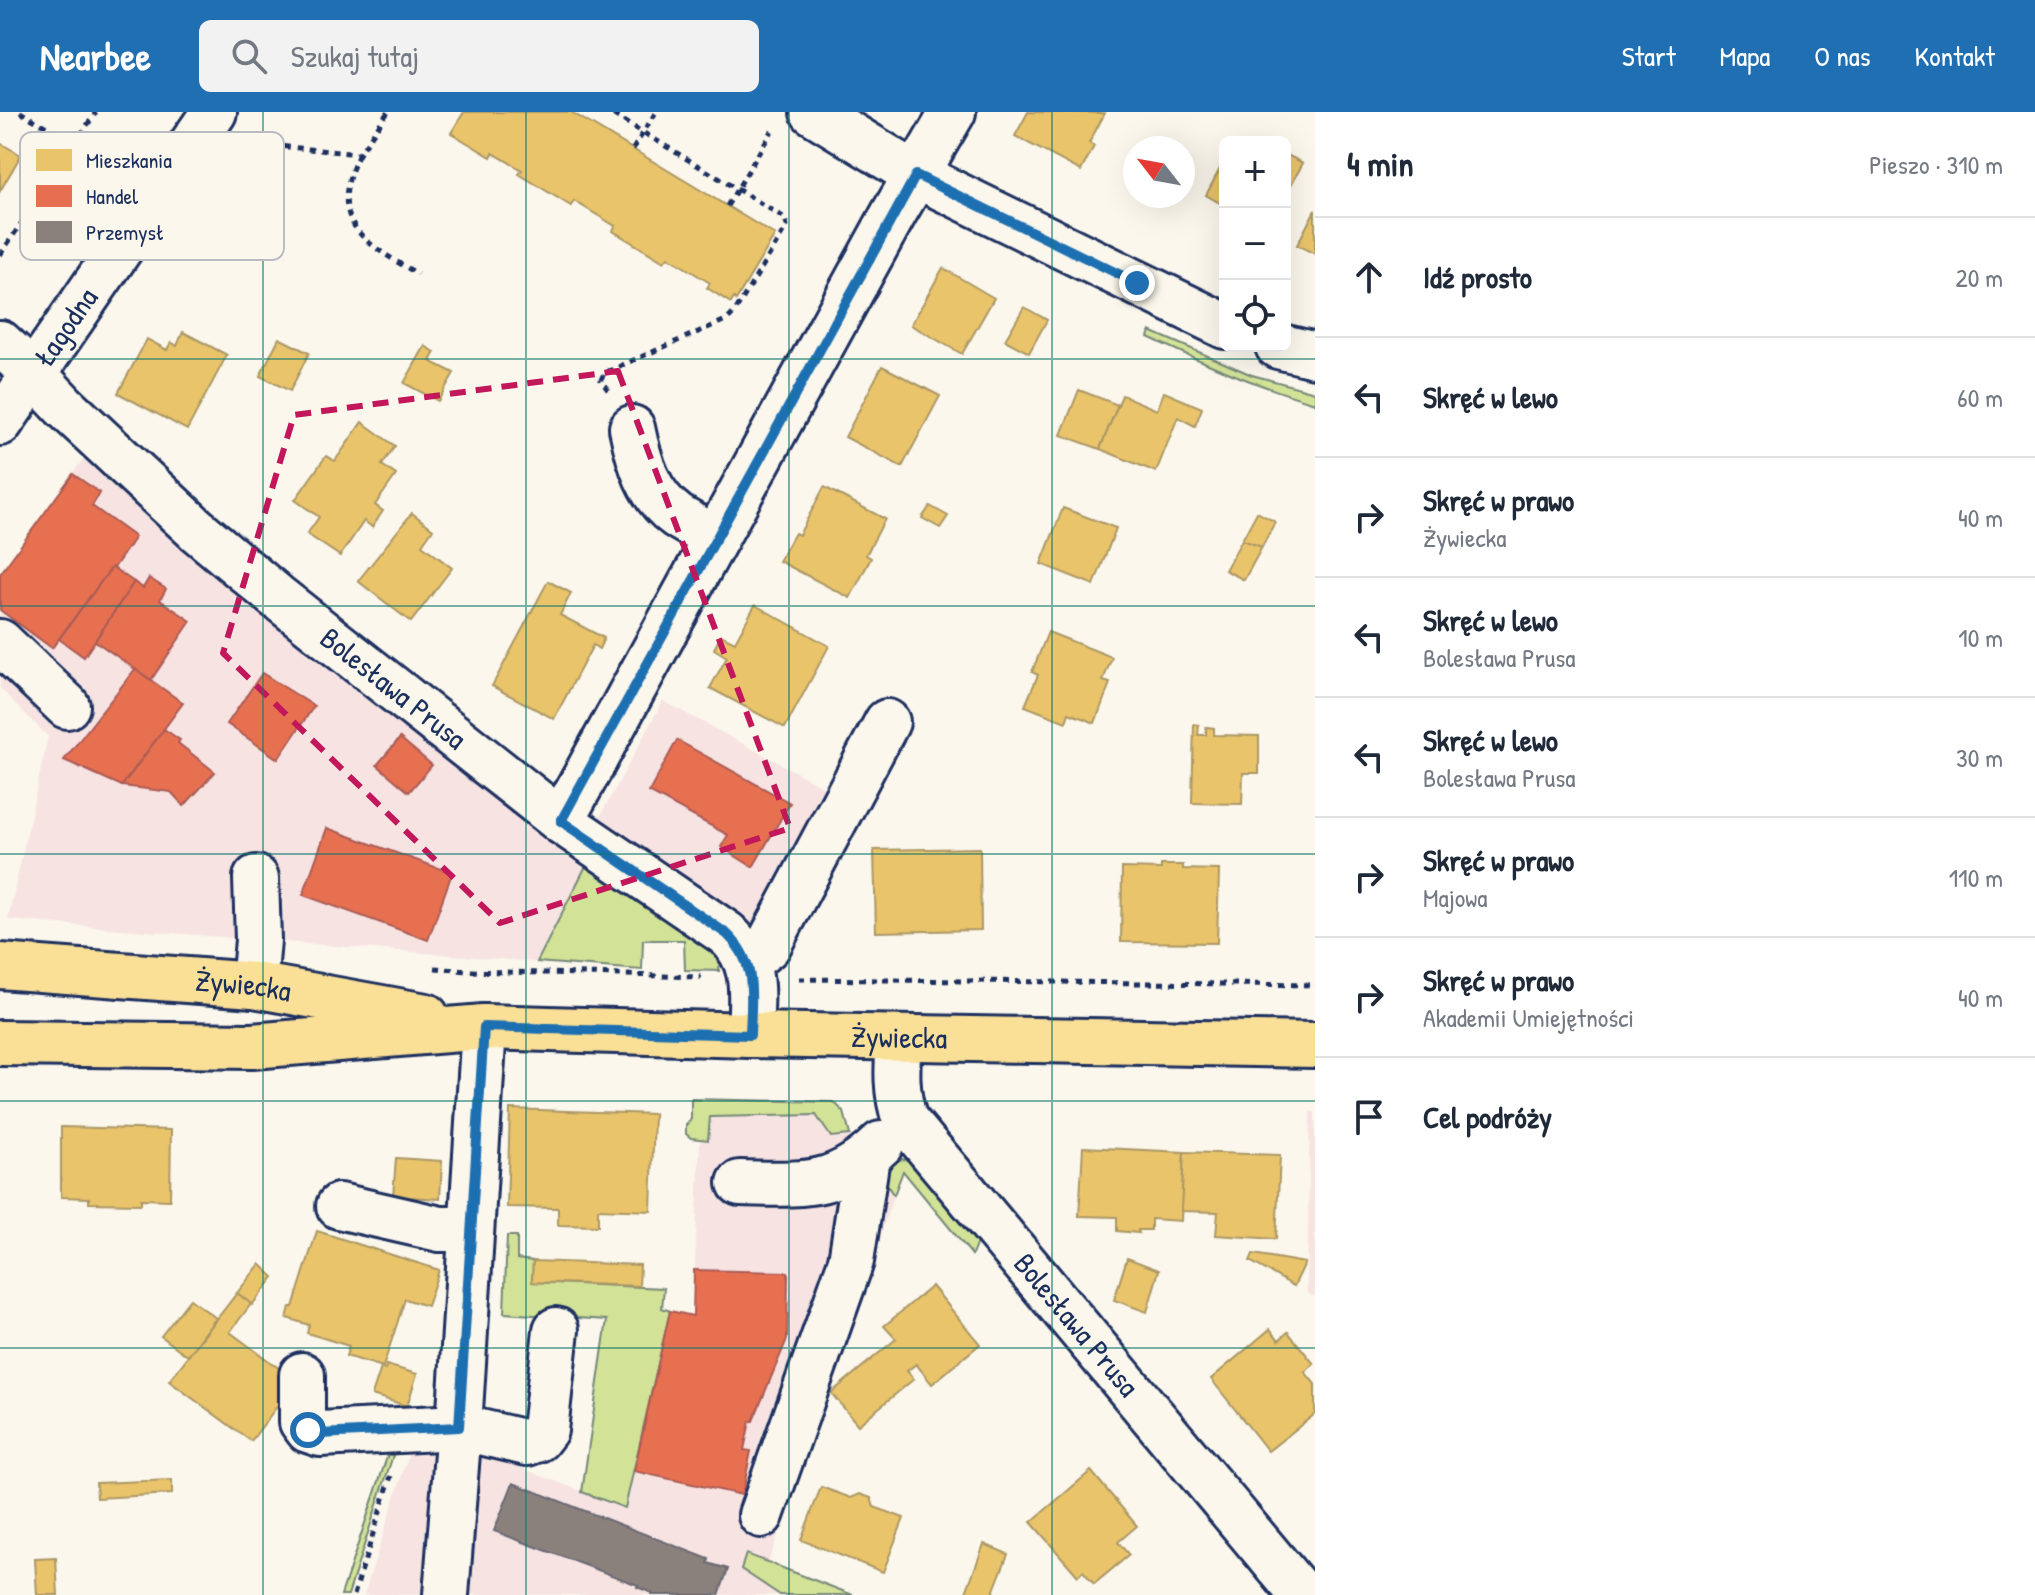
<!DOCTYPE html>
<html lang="pl">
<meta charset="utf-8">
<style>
:root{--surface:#fff;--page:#f2f2f3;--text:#1f2937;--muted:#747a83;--line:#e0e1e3;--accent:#1f6fb2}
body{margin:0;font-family:"Patrick Hand",sans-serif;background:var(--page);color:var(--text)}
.controls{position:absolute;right:24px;top:24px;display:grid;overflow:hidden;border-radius:12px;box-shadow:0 8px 32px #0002}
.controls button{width:72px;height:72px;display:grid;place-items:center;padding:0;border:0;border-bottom:2px solid var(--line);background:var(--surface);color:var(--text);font:40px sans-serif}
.compass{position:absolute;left:1123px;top:24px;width:72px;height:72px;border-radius:50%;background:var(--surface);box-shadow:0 8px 32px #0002;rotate:301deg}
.stop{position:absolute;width:24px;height:24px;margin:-18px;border:6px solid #1f6fb2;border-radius:50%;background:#fff}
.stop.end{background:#1f6fb2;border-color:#fff;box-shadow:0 2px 8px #0008}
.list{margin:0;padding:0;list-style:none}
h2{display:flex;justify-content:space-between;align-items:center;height:104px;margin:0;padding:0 32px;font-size:34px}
h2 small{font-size:26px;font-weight:400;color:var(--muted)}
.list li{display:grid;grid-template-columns:52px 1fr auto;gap:24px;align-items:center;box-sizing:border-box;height:120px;padding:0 32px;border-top:2px solid var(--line)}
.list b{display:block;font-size:30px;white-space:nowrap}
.list p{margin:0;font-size:26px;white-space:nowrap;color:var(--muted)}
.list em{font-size:26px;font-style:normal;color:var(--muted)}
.icon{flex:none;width:44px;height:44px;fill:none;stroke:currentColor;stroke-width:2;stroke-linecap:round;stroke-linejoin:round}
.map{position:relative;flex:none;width:1315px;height:1483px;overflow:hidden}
header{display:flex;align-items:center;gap:48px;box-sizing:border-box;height:112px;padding:0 40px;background:var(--accent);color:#fff}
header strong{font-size:38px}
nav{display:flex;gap:44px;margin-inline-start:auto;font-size:28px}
.search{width:560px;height:72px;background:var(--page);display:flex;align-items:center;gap:20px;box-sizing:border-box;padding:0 28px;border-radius:12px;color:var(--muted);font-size:30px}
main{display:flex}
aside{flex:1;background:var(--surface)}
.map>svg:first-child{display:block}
.built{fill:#f6e3e2}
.green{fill:#d2e296;stroke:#76887a;stroke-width:2}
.homes{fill:#e9c46a;stroke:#ab9766;stroke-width:2}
.shops{fill:#e76f51;stroke:#aa5c55;stroke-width:2}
.industry{fill:#8a817c;stroke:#696873;stroke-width:2}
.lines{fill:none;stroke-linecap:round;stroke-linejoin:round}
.minor-casing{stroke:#1b2f5e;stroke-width:50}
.major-casing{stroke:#1b2f5e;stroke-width:50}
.path{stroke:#1b2f5e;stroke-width:5;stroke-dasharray:6 6;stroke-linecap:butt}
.minor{stroke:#fbf7ec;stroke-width:44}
.major{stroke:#fadf96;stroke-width:44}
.route{stroke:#1f6fb2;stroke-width:10}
.marked{fill:none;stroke:#c2185b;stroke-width:6;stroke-dasharray:16 10;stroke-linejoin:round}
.grid{fill:none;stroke:#0f766e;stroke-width:2;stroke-opacity:0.55}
.labels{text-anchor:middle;stroke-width:8;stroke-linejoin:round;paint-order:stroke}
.street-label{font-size:30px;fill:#1b2f5e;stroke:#fbf7ec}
.key{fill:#fbf7ec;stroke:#b8bbc1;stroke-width:2}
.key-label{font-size:22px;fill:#1b2f5e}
</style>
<header>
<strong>Nearbee</strong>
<div class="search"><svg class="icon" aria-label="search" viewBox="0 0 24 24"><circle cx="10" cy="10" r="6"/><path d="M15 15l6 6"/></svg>Szukaj tutaj</div>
<nav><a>Start</a><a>Mapa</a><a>O nas</a><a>Kontakt</a></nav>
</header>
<main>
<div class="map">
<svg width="1315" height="1483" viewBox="0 0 1315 1483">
<rect width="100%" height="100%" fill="#fbf7ec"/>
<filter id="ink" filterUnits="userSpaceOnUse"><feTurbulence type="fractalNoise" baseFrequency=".0125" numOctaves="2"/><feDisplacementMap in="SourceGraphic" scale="16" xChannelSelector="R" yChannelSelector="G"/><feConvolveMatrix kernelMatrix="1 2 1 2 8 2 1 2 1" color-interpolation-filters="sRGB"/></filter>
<g filter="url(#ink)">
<g class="built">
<path d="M91,339L591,744L537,850L8,808L48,625L0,576V462L70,364Z"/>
<path d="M663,589L831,679L751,823L596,712Z"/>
<path d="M1310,1000H1315V1185L1307,1181Z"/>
<path d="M816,1003L831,1025L850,1023L887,1057L885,1067L887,1075L894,1083L768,1451L853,1483H364L411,1335L485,1342L625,1396L670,1199L693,1203L701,1005Z"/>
</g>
<g class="green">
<path d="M1150,219L1252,263L1315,280V291C1257,274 1203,251 1148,225Z"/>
<path d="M591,744L720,840L719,859L685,858L684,828H643L642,858L537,850Z"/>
<path d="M691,987L834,990L844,1000L850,1023L831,1025L816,1003L710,1005L708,1028L691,1026L686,1022V1013L691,1007Z"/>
<path d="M902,1047L910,1048L978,1128L972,1143L903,1059L894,1083C881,1069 884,1053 902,1047Z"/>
<path d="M507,1124H517V1147L533,1149L532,1170L664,1176L662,1196L670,1199L625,1396L582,1380L607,1208L504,1201Z"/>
<path d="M390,1336L395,1337L348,1483H341Z"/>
<path d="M746,1442L853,1483H780L741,1457Z"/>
</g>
<g class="homes">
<path d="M464,0H571L775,123L736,188L734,186L731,191L707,176L710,171L668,145L664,150L613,119L615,114L574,89L571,94L519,62L522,58L493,41L491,45L451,21Z"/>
<path d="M1028,0L1105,1L1089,31L1094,34L1081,59L1015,24Z"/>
<path d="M0,31L21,43L0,79Z"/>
<path d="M1285,42L1303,51L1285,84Z"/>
<path d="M1225,47V94L1206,83Z"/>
<path d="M1315,98V142L1297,133Z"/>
<path d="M943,156L994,186L962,242L911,213Z"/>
<path d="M1024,195L1047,208L1029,241L1005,228Z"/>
<path d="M183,220L227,243L187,318L118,281L147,227L167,238L171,230L177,234Z"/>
<path d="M279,226L309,241L290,279L260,264Z"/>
<path d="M425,234L435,240L430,249L454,261L438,289L404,271Z"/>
<path d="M882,254L940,284L902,355L845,325Z"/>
<path d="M1079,278L1118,293L1100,337L1061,323Z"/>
<path d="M1164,280L1202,296L1195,314L1178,305L1156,360L1100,337L1122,283L1157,298Z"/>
<path d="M362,310L395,334L382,353L396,363L375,393L383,399L372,415L364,409L340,444L307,422L319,405L295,388L326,344L335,349Z"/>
<path d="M824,375L885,407L866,443L871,446L850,486L779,449L795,421L799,423Z"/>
<path d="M930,394L948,404L940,416L922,406Z"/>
<path d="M1063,396L1116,416L1094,473L1041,452Z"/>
<path d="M1257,400L1275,410L1262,435L1242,428Z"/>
<path d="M412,401L433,417L422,433L452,456L411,510L358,469Z"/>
<path d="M1242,428L1262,435L1244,468L1225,458Z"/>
<path d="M548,469L571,481L560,503L604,526L599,537L593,533L554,607L492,574Z"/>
<path d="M755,493L829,534L785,616L710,576L727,545L714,537L721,523L735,530Z"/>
<path d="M1048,520L1112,545L1103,569L1110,571L1095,611L1069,601L1066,610L1025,594L1038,563L1032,560Z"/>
<path d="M1194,612L1199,613L1198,623H1206V615L1214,616V623L1259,624V661H1243L1242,692L1192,691Z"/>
<path d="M980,736L981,818L876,820L874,738Z"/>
<path d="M1161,753H1183V757L1219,758L1217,831L1121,830L1122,756L1161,757Z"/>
<path d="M510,997L654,1002L651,1099L598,1097V1114L558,1113V1096L507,1095Z"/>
<path d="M61,1015L171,1018L170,1088L141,1087V1092L89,1091V1086L61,1085Z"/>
<path d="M1083,1035L1184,1040L1181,1109L1151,1107V1118H1138L1139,1121L1117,1119V1105L1079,1104Z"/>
<path d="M1184,1040L1280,1043L1276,1127L1216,1123L1218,1100L1181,1099Z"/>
<path d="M396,1046L442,1049L440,1087L393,1084Z"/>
<path d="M317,1119L439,1158L427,1194L405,1187L383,1255L346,1244L349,1234L307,1221L309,1213L287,1206L290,1195H293Z"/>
<path d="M1253,1142L1305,1151L1294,1174L1250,1149Z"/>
<path d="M1127,1146L1159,1158L1147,1200L1114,1188Z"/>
<path d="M533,1149L640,1153L639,1174L532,1170Z"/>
<path d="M260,1152L274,1165L252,1193L237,1181Z"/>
<path d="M932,1174L980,1232L932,1272L916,1252L907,1259L914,1267L858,1313L831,1281L896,1227L884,1214Z"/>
<path d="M237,1181L251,1192L230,1220L296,1269L251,1329L169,1269Z"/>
<path d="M190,1187L216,1206L188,1244L161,1224Z"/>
<path d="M1270,1217L1279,1228L1288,1220L1314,1252L1305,1260L1315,1272V1302L1268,1339L1211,1267Z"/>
<path d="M386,1253L417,1262L407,1294L372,1283L381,1256L385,1258Z"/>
<path d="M1091,1359L1137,1414L1118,1430L1129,1443L1094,1472L1083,1459L1078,1464L1031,1410Z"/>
<path d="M172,1368V1382L97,1386L96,1371Z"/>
<path d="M821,1375L851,1386L860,1382L871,1386L874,1395L904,1406L883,1460L801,1428Z"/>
<path d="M984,1432L1008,1442L992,1483H965Z"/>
<path d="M56,1446L58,1483H37L35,1447Z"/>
</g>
<g class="shops">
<path d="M73,362L100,381L92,394L135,425L114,456L112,455L52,536L0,498V462Z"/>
<path d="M112,455L134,470L84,545L59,527Z"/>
<path d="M149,466L166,477L160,488L191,509L151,568L95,529L134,470L143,476Z"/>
<path d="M135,557L183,591L122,674L64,648Z"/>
<path d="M262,561L314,594L278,647L227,612Z"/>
<path d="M164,617L180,628L178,631L215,660L184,694L171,680L122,674Z"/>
<path d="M400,626L432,653L409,680L377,653Z"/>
<path d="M677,628L790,691L753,755L721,735L728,723L649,680Z"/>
<path d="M327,716L452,761L428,828L303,783Z"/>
<path d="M694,1158L788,1160L787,1227L753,1309H750L744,1338L751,1339L742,1383L634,1359L670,1199L693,1204Z"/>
</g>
<path class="industry" d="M513,1371L709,1447L708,1451L728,1457L719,1483H652V1481L637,1475L638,1473L494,1419Z"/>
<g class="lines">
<g class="minor-casing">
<g id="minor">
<path d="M813,0L916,63L1225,214"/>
<path id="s1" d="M0,231L34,262L64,294L197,418L276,484L561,709L727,822C758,851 751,884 750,923"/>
<path d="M1278,234L1315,243"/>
<path id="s2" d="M0,311L214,0"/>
<path d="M632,316C639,350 648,383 677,404C689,412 703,419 716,426"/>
<path d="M0,530L67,594"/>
<path d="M561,709L894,101L953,0"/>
<path d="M747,850L768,834L887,610"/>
<path d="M254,873L258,828L256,766"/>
<path id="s3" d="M899,926C897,955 895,980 905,1008L1302,1483"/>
<path d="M740,1071C801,1072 834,1078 881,1032"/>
<path d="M339,1094L440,1117H471"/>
<path d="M302,1263V1310L308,1318L320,1322L459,1315L527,1331L538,1327L545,1318L556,1218"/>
<path d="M761,1403L851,1149L867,1045"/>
<path d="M446,1483L459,1315L484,915"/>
</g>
</g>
<g class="major-casing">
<g id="major">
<path id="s4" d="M0,854L254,873L426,904"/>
<path id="s5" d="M0,931L252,934L484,915L750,923L1315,933"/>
</g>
</g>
<g class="path">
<path d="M20,0L75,31"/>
<path d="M248,31L359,42L388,0"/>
<path d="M633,37L656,0"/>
<path d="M359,42C325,110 364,131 418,162"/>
<path d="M727,94L772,19"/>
<path d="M0,143L96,0"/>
<path d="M608,278L601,268L604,261L728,207L734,201L787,114L785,106L609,0"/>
<path d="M435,856L467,859L701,865"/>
<path d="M799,867L1315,873"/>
<path d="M354,1483L391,1364"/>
</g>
<use href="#minor" class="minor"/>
<use href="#major" class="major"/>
</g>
</g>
<g class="lines" filter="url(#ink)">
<path class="route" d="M308,1318L320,1322L459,1315L484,915L750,923C751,884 758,851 727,822L561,709L916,63L1137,171"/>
</g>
<path class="marked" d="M618,259L790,716L500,811L223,541L294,303Z"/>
<path class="grid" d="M263,0V1483M526,0V1483M789,0V1483M1052,0V1483M0,247H1315M0,494H1315M0,742H1315M0,989H1315M0,1236H1315"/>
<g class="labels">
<g class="street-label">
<text dy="10" stroke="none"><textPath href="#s2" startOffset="116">Łagodna</textPath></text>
<text dy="10" stroke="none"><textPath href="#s1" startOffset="524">Bolesława Prusa</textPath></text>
<text dy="10" stroke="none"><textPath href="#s4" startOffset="244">Żywiecka</textPath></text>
<text dy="10" stroke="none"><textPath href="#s5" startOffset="900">Żywiecka</textPath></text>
<text dy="10" stroke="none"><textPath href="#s3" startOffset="350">Bolesława Prusa</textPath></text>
</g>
</g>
<rect x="20" y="20" width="264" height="128" rx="12" class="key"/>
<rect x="36" y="37" width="36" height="22" fill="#e9c46a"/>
<rect x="36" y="73" width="36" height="22" fill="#e76f51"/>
<rect x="36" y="109" width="36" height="22" fill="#8a817c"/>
<g class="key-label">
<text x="86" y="56">Mieszkania</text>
<text x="86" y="92">Handel</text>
<text x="86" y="128">Przemysł</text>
</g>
</svg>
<div class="controls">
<button>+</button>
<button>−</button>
<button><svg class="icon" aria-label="locate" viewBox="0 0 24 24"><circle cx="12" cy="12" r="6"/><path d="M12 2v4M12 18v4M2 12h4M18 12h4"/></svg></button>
</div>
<svg class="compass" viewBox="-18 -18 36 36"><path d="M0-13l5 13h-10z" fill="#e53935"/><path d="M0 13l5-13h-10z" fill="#747a83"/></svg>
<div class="stop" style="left:308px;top:1318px"></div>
<div class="stop end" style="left:1137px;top:171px"></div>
</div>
<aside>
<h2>4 min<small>Pieszo · 310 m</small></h2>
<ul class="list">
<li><svg class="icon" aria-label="ahead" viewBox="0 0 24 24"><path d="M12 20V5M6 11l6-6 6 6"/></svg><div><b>Idź prosto</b></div><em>20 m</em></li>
<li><svg class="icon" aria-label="left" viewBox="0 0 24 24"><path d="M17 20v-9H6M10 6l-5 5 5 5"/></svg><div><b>Skręć w lewo</b></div><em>60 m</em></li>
<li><svg class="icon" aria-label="right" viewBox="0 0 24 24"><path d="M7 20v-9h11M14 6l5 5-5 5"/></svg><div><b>Skręć w prawo</b><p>Żywiecka</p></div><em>40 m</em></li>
<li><svg class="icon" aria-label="left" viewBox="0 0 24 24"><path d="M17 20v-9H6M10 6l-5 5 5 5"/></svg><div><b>Skręć w lewo</b><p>Bolesława Prusa</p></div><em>10 m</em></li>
<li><svg class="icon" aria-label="left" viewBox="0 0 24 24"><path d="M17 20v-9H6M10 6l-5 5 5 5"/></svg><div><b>Skręć w lewo</b><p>Bolesława Prusa</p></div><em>30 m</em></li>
<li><svg class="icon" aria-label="right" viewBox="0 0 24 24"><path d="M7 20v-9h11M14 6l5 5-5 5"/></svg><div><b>Skręć w prawo</b><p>Majowa</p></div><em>110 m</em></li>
<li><svg class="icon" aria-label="right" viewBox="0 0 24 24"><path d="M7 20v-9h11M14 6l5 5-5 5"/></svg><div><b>Skręć w prawo</b><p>Akademii Umiejętności</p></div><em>40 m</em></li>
<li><svg class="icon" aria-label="arrive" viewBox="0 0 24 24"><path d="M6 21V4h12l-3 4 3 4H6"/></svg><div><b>Cel podróży</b></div></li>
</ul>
</aside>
</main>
